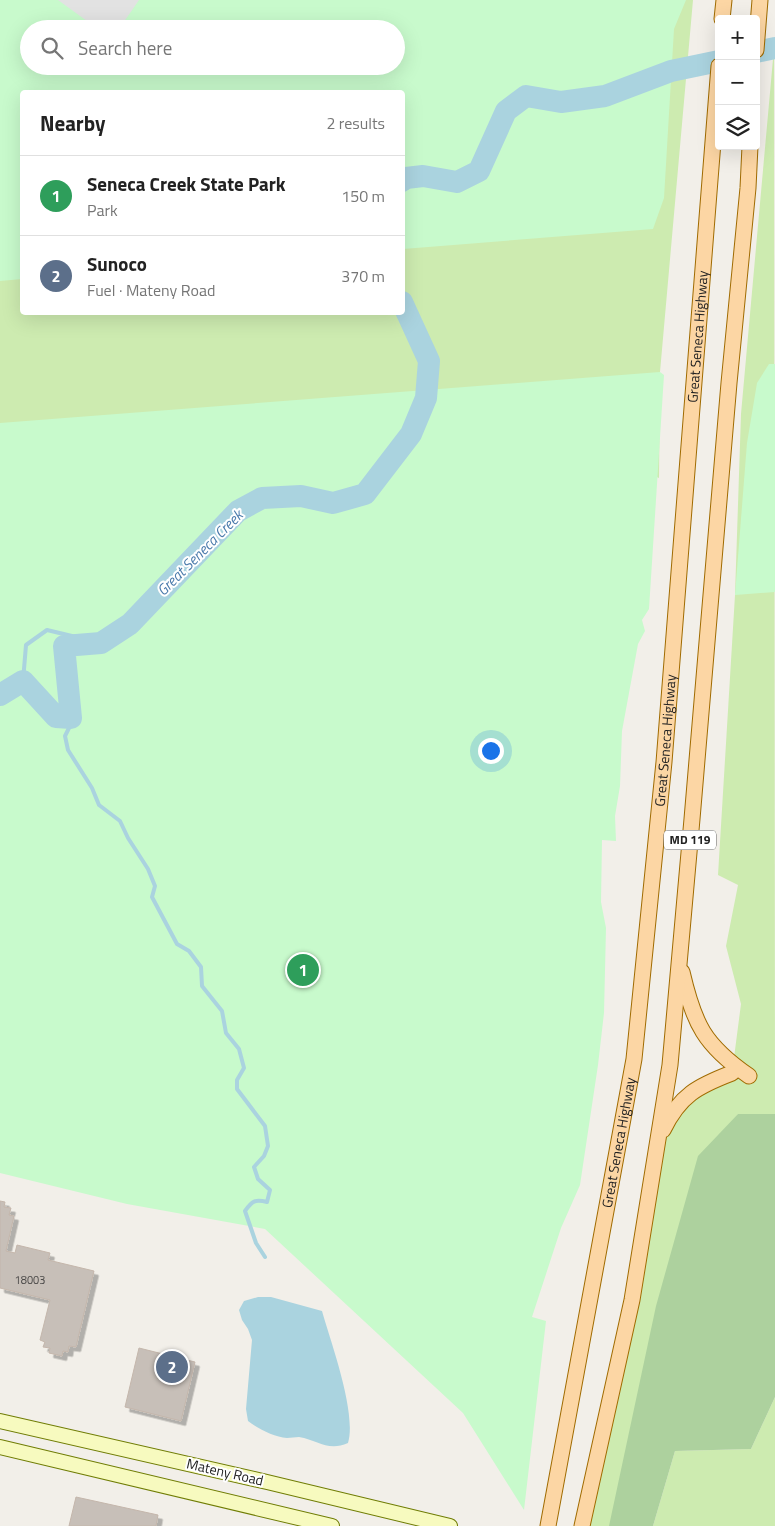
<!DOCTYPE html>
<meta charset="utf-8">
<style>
:root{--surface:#fff;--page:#f2f2f2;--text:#222;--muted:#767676;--line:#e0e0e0;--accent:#d40000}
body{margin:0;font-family:"Titillium Web",sans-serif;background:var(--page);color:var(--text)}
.controls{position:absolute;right:15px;top:15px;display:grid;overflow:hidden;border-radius:5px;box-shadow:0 5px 20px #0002}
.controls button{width:45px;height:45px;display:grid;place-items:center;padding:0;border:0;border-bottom:1px solid var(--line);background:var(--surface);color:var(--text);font:25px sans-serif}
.you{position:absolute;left:490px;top:750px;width:18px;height:18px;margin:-12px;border:4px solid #fff;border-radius:50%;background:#1a73e8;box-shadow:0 0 0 8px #1a73e833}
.badge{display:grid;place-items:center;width:32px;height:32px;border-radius:50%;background:var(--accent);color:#fff;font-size:16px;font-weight:700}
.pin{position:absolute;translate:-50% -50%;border:2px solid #fff;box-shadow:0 1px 5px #0006}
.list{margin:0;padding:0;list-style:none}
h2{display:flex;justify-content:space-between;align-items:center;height:65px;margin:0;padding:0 20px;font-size:21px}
h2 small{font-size:16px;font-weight:400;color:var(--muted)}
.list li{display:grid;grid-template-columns:32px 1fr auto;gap:15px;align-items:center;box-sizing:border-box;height:80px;padding:0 20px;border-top:1px solid var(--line)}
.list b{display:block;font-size:19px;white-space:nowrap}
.list p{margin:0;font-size:16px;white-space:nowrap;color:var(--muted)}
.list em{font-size:16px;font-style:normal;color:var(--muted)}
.icon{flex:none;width:28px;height:28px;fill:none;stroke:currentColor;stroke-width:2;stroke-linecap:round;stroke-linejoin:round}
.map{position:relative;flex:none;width:775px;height:1526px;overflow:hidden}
.search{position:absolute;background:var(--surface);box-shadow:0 5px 20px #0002;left:20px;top:20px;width:385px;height:55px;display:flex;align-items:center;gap:12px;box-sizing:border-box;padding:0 18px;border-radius:28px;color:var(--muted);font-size:19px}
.panel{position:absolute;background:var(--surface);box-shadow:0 5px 20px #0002;left:20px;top:90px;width:385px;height:225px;border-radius:5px}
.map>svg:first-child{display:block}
.grass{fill:#cdebb0}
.forest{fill:#add19e}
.park{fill:#c8facc;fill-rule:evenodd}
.parking{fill:#e2e2e2}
.water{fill:#aad3df}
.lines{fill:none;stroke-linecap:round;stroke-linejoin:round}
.stream{stroke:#aad3df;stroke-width:4}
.river{stroke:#aad3df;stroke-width:22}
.building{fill:#c7bfb8;stroke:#c4b6ab;filter:url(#shadow)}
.secondary-casing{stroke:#707d05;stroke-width:16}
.primary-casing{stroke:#a06b00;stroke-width:17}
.secondary{stroke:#f7fabf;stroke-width:14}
.primary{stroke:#fcd6a4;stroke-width:15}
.labels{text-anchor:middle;stroke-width:4;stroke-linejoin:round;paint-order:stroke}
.number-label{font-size:11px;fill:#4b4948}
.shield{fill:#fff;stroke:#646464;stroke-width:1}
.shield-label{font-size:12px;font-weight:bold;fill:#222}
.street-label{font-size:14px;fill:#222;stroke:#fff}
.water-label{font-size:15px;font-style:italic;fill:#4a7aab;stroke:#fff}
</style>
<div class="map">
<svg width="775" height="1526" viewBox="0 0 775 1526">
<defs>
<filter id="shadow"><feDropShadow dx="4.5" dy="4.5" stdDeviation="0" flood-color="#0004"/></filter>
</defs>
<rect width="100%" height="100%" fill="#f2efe9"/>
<g class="grass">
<path d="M682,0H693L660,372L659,478L577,439L0,476V275L22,273V312H402L403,244Z"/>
<path d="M774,48L775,1114H738L611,1526H579L659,1138L681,1103L732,1073L741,1004L726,946L738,885L718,875L735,595L741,414Z"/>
<path d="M775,1397V1526H653L675,1451L751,1449Z"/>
</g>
<path class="forest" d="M738,1114H775V1397L751,1449L675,1451L653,1526H609L656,1306L698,1156Z"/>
<g class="park">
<path d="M0,0H686L674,29L664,198L653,229L403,249L402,92H22V279L0,281ZM29,29H396V66H29Z"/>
<path d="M769,364H775V592L735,595L747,443L757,383Z"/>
<path d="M660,372L664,375L649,609L642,620L645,631L638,644L622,731L620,786L615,816L616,841L602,840L601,902L606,928L604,1013L598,1065L580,1185L561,1228L532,1317L546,1321L524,1510L463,1413L265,1229L127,1204L0,1173V423Z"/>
</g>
<path class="parking" d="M58,0H139L119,29H98Z"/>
<path class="water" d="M258,1297H271L322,1311C331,1343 357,1413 348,1443C328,1452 318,1440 299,1437C295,1437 291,1438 287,1438C274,1437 258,1429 248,1421L246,1409L252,1340L248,1329L242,1320L239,1310L244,1301Z"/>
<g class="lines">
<g class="stream">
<path d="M23,681L26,645L47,630L101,643"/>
<path d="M71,718V724L65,736L68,750L92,788L99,805L120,821L128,838L148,869L155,886L152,897L177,944L189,951L201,967L202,986L222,1011L226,1033L239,1049L244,1068L237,1080V1089L265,1126L268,1146L264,1156L254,1167L258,1179L270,1190L267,1202C255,1199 252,1201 245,1211L256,1243L265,1257"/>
</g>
<g class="river">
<path d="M756,52L775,48"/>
<path d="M402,181L406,178L423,176L457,182L479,171L506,111L526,96L561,102L605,96L671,71L719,61"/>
<path d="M0,695L23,681L56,717L71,718L64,646L101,643L130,624L238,511L262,498L301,496L333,503L365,494L411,434L426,398L429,361L402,302"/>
</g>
</g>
<g class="building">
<path d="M0,1201L5,1202L4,1207L11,1208L9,1215L14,1216L6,1251L15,1253L17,1245L50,1253L48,1260L94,1271L76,1347L69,1346L68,1352L63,1351L62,1356L49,1353L50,1348L43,1347L45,1342L40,1340L50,1300L0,1288Z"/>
<path d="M139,1348L195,1362L181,1421L125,1407Z"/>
<path d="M76,1497L158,1515L156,1526H69Z"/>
</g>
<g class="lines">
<g class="secondary-casing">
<g id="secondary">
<path d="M0,1421L267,1482L450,1526"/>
<path d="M0,1447L332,1526"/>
</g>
</g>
<g class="primary-casing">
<g id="primary">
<path d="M722,19L724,0"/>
<path d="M756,50L760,0"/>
<path d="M682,972C694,1024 704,1045 749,1076"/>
<path d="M663,1130C680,1095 698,1086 732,1073"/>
<path id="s1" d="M548,1526L634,1059L664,762L719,66"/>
<path d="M582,1526L632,1300L670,1065L692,819L729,383L748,188L750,146"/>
</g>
</g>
<use href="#secondary" class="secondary"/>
<use href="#primary" class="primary"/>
</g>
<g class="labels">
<g class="number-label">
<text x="30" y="1284">18003</text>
</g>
<rect class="shield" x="664" y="830.5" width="52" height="19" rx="4"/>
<g class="shield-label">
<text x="690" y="844">MD 119</text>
</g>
<g class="street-label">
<text dy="5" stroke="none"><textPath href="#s1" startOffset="1200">Great Seneca Highway</textPath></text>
<text dy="5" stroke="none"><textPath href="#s1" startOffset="795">Great Seneca Highway</textPath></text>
<text dy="5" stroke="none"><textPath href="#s1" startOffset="390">Great Seneca Highway</textPath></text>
<text transform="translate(225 1472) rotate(13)" y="5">Mateny Road</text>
</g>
<g class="water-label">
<text transform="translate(200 553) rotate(-45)" y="5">Great Seneca Creek</text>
</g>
</g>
</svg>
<div class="controls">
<button>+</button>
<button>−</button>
<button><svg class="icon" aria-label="layers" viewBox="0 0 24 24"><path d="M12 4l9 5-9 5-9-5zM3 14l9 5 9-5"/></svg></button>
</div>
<div class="you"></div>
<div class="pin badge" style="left:303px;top:970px;background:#2e9e5b">1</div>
<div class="pin badge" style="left:172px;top:1367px;background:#5c6f8a">2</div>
<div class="search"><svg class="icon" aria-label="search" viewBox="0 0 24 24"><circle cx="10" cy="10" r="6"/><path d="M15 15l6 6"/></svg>Search here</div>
<section class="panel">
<h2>Nearby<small>2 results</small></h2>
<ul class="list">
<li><span class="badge" style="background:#2e9e5b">1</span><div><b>Seneca Creek State Park</b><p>Park</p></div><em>150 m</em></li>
<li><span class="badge" style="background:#5c6f8a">2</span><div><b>Sunoco</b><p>Fuel · Mateny Road</p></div><em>370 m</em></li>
</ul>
</section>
</div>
